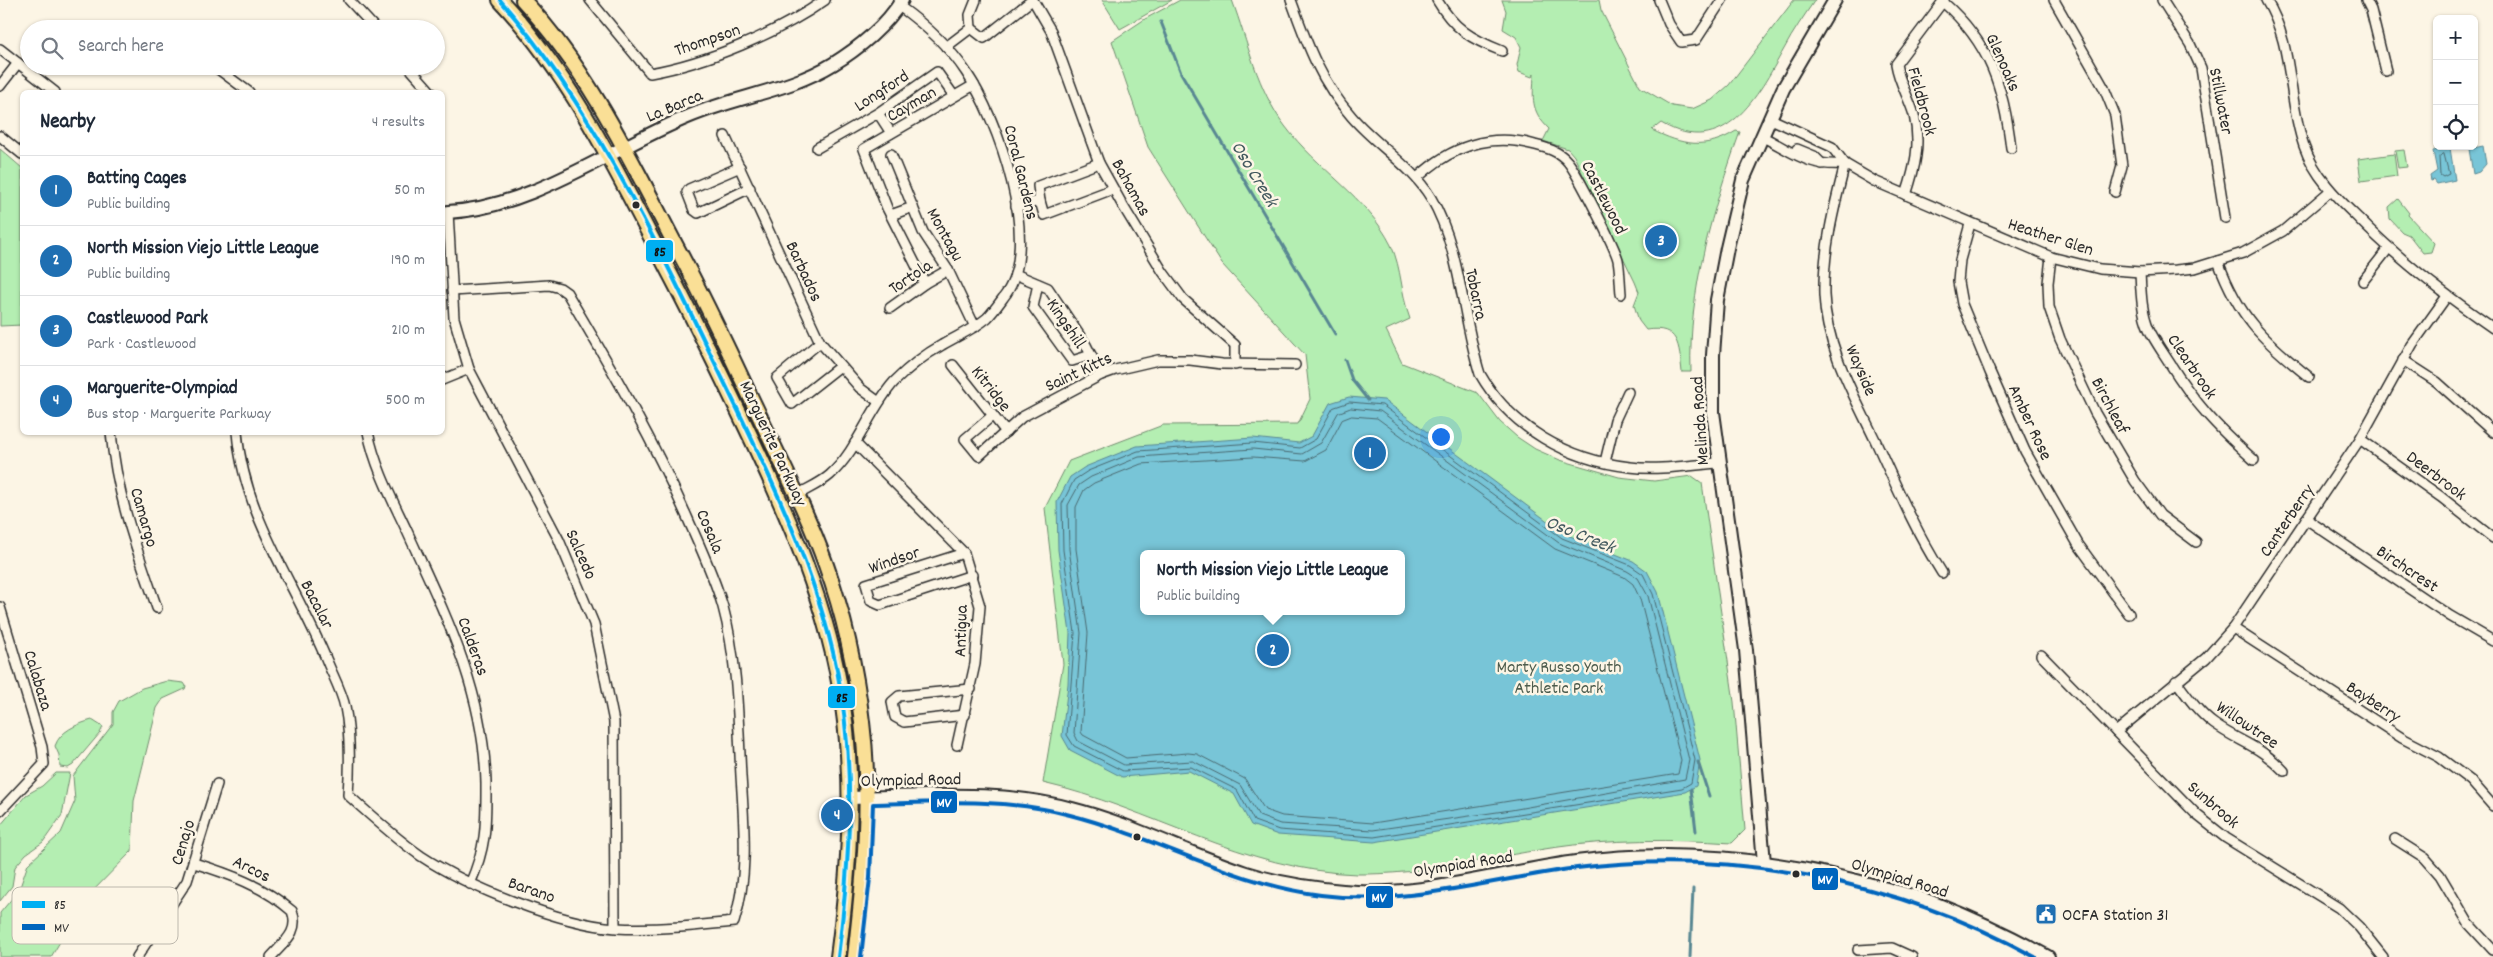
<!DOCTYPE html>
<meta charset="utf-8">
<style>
:root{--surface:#fff;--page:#f2f2f3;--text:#1f2937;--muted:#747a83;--line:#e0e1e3;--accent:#1f6fb2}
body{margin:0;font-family:Dekko,sans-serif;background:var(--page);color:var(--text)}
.controls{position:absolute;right:15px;top:15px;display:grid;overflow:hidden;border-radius:8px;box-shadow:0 1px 4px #0004}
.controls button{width:45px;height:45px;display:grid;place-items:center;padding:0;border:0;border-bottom:1px solid var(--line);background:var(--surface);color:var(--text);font:25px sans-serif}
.you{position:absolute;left:1440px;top:436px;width:18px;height:18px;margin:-12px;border:4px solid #fff;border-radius:50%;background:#1a73e8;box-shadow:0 0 0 8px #1a73e833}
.badge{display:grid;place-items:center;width:32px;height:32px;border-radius:50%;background:var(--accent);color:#fff;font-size:16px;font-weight:700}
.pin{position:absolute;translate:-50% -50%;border:2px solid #fff;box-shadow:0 1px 5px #0006}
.popup{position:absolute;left:1140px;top:550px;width:265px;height:65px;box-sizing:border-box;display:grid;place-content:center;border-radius:8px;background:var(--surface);filter:drop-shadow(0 1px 4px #0005);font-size:16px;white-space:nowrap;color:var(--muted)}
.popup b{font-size:19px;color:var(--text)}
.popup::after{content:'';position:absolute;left:50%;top:100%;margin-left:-10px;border:10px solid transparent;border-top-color:var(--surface)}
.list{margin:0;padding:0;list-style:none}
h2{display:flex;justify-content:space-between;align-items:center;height:65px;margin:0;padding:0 20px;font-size:21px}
h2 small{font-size:16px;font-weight:400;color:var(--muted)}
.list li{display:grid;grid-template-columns:32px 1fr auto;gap:15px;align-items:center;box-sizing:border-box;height:70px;padding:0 20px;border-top:1px solid var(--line)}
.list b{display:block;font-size:19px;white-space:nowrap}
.list p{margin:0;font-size:16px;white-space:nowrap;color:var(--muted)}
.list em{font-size:16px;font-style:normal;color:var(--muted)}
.icon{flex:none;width:28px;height:28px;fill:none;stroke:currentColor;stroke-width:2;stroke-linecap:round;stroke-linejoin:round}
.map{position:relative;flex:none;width:2493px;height:957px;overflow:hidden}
.search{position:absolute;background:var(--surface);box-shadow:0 1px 4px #0004;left:20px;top:20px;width:425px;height:55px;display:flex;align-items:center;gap:12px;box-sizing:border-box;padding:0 18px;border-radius:28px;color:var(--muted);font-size:19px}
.panel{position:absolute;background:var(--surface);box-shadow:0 1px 4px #0004;left:20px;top:90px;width:425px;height:345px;border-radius:8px}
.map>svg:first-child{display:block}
.green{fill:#b4eeb2;stroke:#708c6e;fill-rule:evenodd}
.water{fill:#78c5d7;stroke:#598792;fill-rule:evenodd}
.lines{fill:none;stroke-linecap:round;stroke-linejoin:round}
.shore{stroke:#4a6970;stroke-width:1}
.stream{stroke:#598792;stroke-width:3}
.street-casing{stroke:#2b2b2b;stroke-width:12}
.secondary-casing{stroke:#2b2b2b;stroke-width:16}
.primary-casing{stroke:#2b2b2b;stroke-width:18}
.street{stroke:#fcf5e5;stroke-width:9}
.secondary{stroke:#fcf5e5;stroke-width:12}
.primary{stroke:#fadf96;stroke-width:14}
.bus-1-casing{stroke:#fcf5e5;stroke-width:8}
.bus-2-casing{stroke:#fcf5e5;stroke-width:8}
.bus-1{stroke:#00aff2;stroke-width:4}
.bus-2{stroke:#0065bd;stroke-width:4}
.bus-dot{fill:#2b2b2b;stroke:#fcf5e5;stroke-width:2}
.labels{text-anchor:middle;stroke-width:5;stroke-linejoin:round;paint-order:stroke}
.street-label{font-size:18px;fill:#2b2b2b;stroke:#fcf5e5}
.park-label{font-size:18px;fill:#4d5c4d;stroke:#fcf5e5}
.poi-label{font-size:18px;fill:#2b2b2b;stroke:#fcf5e5;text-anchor:start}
.water-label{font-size:19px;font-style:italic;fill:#42595f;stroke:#fcf5e5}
.key{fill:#fcf5e5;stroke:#bdb8ad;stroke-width:1}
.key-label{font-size:14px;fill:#2b2b2b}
.line-badge{stroke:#fcf5e5;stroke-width:2}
.badge-label{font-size:14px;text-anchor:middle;font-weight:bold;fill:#fff}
.pale-badge-label{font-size:14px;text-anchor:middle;font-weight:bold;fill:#111}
</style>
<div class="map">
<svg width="2493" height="957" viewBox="0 0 2493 957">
<rect width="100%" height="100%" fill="#fcf5e5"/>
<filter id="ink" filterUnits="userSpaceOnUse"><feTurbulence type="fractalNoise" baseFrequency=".02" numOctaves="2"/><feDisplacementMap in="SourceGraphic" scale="10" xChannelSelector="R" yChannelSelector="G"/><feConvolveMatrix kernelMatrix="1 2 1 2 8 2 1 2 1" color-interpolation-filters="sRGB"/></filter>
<g filter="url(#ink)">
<g class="green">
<path d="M1102,0H1172L1120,29Z"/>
<path d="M1180,0H1232C1248,43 1257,89 1285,126C1317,169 1367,197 1391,245C1402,269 1401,295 1410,319L1386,330L1402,363L1478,393L1500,422L1517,437L1535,449L1560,460L1619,477L1654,481L1692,476L1702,483L1734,702L1745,830L1732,843C1672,839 1611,839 1551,848C1486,858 1423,875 1357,874C1245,871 1149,807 1043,783L1063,664L1045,508L1069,461L1163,425L1298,424L1310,399L1305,355L1222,264L1148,147L1112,41L1145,19ZM1144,554H1402V611H1144Z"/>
<path d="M1502,0H1599L1601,10L1640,87L1672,106L1692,109L1712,100L1729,85L1794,0H1815C1804,16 1793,32 1784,49C1758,96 1725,160 1661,123L1652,130C1682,145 1706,150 1736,131L1740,132C1713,208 1688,290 1691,372H1682C1679,345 1679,325 1646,330L1639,321L1634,305L1639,292L1635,282L1574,156L1568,149L1543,141L1549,129C1530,110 1533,99 1534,74L1532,77L1519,72L1517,65L1521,47L1516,37L1503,29L1506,11Z"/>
<path d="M0,149L22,168V325L0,326Z"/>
<path d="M2404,150L2407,167L2398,168L2395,151Z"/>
<path d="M2394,154L2397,176L2361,181L2358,159Z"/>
<path d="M2398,199L2409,213L2408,215L2434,243L2431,252L2423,253L2409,235L2402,232L2390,219L2389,207Z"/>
<path d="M167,681L184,683L186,686L185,689L163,699L157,708L134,801L132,851L86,898L51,957H0V913L19,890L28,864L61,833L75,801L73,776L113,724V712L119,701L142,688Z"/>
<path d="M92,720L103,727L100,733L73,765L68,768L60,767L59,755L55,746C60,731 77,724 92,720Z"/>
<path d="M56,773H70L62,815L43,842L26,854L15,867L12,886L0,901V826L26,795L42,786Z"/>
</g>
<g class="water">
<path d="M2483,146L2486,164L2479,172L2473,174L2469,149Z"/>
<path d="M2450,148L2455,180L2437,184L2434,180L2431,181L2430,176L2437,171L2433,151Z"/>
<path d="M1349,397L1384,400L1565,534L1633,561L1647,571L1658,592L1700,760L1696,786L1685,792L1374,842L1278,835L1251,825L1234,794L1189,771L1122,777L1070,750L1062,736L1068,684L1070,633L1058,550L1057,502L1070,477L1085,467L1137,446L1253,438L1299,443L1312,436L1330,403ZM1144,554H1402V611H1144Z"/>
</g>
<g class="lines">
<g class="shore">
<path d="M2444,154L2449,174L2443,177L2440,175L2439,157Z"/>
<path d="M1350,402L1382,405L1562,538L1630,565L1643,574L1653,594L1695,760L1691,783L1682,788L1374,837L1279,830L1254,821L1237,790L1191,767L1123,771L1074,746L1067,735L1075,633L1063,550L1062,504L1074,480L1088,471L1138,451L1253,443L1300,448L1316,439L1333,408Z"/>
<path d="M1351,408L1380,411L1559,543L1627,571L1638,578L1648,596L1689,760L1685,779L1511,810L1373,830L1280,824L1259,816L1240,785L1193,761L1124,765L1078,741L1074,733L1081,633L1069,549L1068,505L1079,485L1091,477L1139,457L1253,449L1302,454L1321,443L1338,413Z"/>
<path d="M1352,416L1377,418L1555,549L1624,577L1633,584L1640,599L1681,760L1678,774L1373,823L1282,816L1265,810L1245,779L1197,754L1188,753L1126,758L1083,735L1081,732L1088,633L1076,549V507L1084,490L1094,483L1141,464L1253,457L1305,461L1326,450L1342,420Z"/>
</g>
<g class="stream">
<path d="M1161,22L1181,73L1335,334"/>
<path d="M1345,360L1352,380L1368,400"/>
<path d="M1698,762L1709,796"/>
<path d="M1691,789L1696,831"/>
<path d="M1690,957L1693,889"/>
</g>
<g class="street-casing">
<g id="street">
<path d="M349,0L376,29"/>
<path d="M590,0L650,73C707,63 778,33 825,0"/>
<path d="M1033,0L1051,31L1099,163L1123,206L1163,272L1183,299L1235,345V365"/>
<path d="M1291,0C1307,44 1320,81 1352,117C1377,146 1411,165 1431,198C1461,249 1462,318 1480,374C1511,428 1568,460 1630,467C1659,471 1690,465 1719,463"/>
<path d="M1437,0C1454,29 1471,39 1502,51"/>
<path d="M1659,0L1669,24L1681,42L1696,40L1722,0"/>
<path d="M2054,0L2104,88L2115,115L2122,166L2115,192"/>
<path d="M2162,0L2190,44L2201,68L2225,218"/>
<path d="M2266,0C2294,44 2287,98 2304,146C2314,175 2336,197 2358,218C2399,260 2445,295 2493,328"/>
<path d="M2366,0L2371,10L2386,71"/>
<path d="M1943,2C1990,43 2004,88 2011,148"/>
<path d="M971,28L984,38L1032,0"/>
<path d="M946,47L971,28L970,15L976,0"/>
<path d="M0,49L55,92"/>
<path d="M214,66L249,92"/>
<path d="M408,66L431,92"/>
<path d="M0,86L18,63"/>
<path d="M878,113L891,133"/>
<path d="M1769,118L1832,147L1845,164L1874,181L2051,257L2100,269L2140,272L2176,270L2195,268L2243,253L2283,231L2330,191"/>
<path d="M0,136L22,154"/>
<path d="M725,136L820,342L860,388L879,402"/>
<path d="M1761,136C1794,152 1806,167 1845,164"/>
<path d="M817,148L878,113L937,72L954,96"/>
<path d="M1797,149L1814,156L1822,164"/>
<path d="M891,154L923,232L948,270L975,327"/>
<path d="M1845,164C1834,207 1823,250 1824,295C1826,348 1855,397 1877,444C1897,488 1916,532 1942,573"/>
<path d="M740,167L689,189L687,192L694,210L698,213L750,188"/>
<path d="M1417,178C1450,147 1490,132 1535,145C1547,148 1559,151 1568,162C1577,173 1615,247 1618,260C1620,271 1620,283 1621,294"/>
<path d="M1906,195C1915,168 1921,144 1914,115C1909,97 1899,83 1896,64L1944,0"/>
<path d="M1040,201L1038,186L1099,163"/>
<path d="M1016,206L1040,201L1044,215L1113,189"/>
<path d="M443,212H448L454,318L469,369L559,540L594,624L614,722L615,927"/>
<path d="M891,215L913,207"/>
<path d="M1970,224L1960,260L1958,282L1962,304L1990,372L2025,451L2078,544L2129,614"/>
<path d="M2051,257L2048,283L2049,307L2060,339L2095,413L2135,481L2160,515L2196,542"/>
<path d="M2218,261C2239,318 2263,340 2309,377"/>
<path d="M2140,272C2141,291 2141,311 2149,329C2154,340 2162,351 2169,362C2195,404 2217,427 2254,460"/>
<path d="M1015,274L1048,288L1086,345L1101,375"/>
<path d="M2363,281L2388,249"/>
<path d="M925,283L887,208L864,149L974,85"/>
<path d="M1038,284L1033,307L1072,361L1091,355"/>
<path d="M890,308L925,283L948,270"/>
<path d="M820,342L777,378L792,404L839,367"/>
<path d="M2403,360L2437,382L2493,432"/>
<path d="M953,365L1006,432"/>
<path d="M442,380L469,369"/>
<path d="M992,416L965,439L979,456L1022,417L1101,375L1115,370L1158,360H1190L1222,364L1295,365"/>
<path d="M111,432C116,494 137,550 157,608"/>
<path d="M237,432C244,517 296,585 327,661C333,676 342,692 345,707C351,736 350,766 348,795C371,816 395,838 421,856C468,887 560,924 616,928C656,930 695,926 734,922C749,876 744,824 741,776C738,720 738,662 723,607C715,579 703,553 691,526C656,445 612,369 567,293L560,288L549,285L452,291"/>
<path d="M368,432C375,467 392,499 407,531C445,614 484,690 486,783C486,824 487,845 470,884"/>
<path d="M2360,439L2441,497L2493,538"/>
<path d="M855,443L964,553L980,606L975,664L957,745"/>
<path d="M1605,462L1615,420L1628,392"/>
<path d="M797,495C807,489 821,483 830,475C858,450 869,410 894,382C908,368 924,355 942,345C957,336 974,329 987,318C994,311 1000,302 1006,294C1042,242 998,119 966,72C949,46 924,24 899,6"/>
<path d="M2306,519L2450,616L2493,641"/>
<path d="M964,553L866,584L871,601L880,605L972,575"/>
<path d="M0,607L42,747L44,764L0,811"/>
<path d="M2233,628L2402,738L2439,757L2471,781L2493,806"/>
<path d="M2041,655L2197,815L2226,838L2339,908L2359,927L2383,957"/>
<path d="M2176,681C2187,696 2199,713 2214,724C2239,742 2261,746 2284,771"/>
<path d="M965,715L904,722L895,717L892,702L899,696L971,689"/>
<path d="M2116,732L2206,658L2233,628L2360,439L2412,345L2447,296"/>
<path d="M2395,839L2425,858L2440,875L2469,924L2493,950"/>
<path d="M194,863C230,874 263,886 292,911C300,932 284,942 271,957"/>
<path d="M1858,950L1892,948L1912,957"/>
<path d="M137,957L187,881L217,784"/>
</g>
</g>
<g class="secondary-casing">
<g id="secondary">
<path d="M448,212C532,208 613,147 690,116C737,96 789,91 833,64C858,49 887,25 902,0"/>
<path d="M850,798C924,797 999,789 1072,809C1131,824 1188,854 1246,873C1277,883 1311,888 1343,891C1419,899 1501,872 1576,862C1678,848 1784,860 1883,888C1900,893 1919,897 1936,904C1974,919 2012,937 2048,957"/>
<path d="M1764,863L1746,650L1713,412V355L1717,300L1727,248L1743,180L1783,89L1835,0"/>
</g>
</g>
<g class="primary-casing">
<g id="primary">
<path d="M500,0C573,78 619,176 668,270C695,321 720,373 745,425C788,515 829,607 843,706C855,790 849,873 838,957"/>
<path d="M523,0C590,72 632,162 677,248C707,303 733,360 760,417C783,466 808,514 826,565C844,615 856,670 862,722C872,801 864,879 855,957"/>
</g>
</g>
<use href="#street" class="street"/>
<use href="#secondary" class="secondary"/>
<use href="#primary" class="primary"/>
<g class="bus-1-casing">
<path id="bus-1" d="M500,0C590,104 651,231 711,355C760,456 814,559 837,670C856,765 850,861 838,957"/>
</g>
<g class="bus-2-casing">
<path id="bus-2" d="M861,957L870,878L873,804C939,802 1006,798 1070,815C1156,837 1233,884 1321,895C1408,906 1492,879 1577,868C1734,848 1897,881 2035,957"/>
</g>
<use href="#bus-1" class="bus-1"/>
<use href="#bus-2" class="bus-2"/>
</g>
</g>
<defs>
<g id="civic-square" transform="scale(1.125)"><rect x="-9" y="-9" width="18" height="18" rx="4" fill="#1f6fb2" stroke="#fcf5e5"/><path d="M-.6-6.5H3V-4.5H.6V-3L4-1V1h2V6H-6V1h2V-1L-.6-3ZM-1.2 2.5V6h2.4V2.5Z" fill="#fff"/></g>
</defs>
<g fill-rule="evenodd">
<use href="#civic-square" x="2046" y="914"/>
</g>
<g class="bus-dot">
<circle cx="636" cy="205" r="4.5"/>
<circle cx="1137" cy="837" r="4.5"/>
<circle cx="1796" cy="874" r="4.5"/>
</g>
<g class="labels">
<g class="street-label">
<text transform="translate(707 39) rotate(-19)" y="6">Thompson</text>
<text transform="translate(2004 62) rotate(66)" y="6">Glenoaks</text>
<text transform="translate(881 90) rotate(-33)" y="6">Longford</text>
<text transform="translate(1923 101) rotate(75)" y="6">Fieldbrook</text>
<text transform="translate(2222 101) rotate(79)" y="6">Stillwater</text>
<text transform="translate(911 103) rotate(-30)" y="6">Cayman</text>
<text transform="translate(674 105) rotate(-23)" y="6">La Barca</text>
<text transform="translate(1022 172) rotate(76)" y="6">Coral Gardens</text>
<text transform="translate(1132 187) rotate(61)" y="6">Bahamas</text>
<text transform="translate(1605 197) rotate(63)" y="6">Castlewood</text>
<text transform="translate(946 234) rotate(61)" y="6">Montagu</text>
<text transform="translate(2051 236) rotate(18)" y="6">Heather Glen</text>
<text transform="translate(805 271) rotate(65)" y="6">Barbados</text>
<text transform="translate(910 276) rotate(-34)" y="6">Tortola</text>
<text transform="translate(1477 294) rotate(78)" y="6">Tobarra</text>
<text transform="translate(1067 323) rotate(56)" y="6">Kingshill</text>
<text transform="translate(2193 366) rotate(56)" y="6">Clearbrook</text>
<text transform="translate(1862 370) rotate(67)" y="6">Wayside</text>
<text transform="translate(1078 371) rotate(-25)" y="6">Saint Kitts</text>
<text transform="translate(992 388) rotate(52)" y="6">Kitridge</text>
<text transform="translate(2111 405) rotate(62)" y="6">Birchleaf</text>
<text transform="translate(1699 421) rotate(-94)" y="6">Melinda Road</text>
<text transform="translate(2031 422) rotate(65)" y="6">Amber Rose</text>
<text transform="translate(774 443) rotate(65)" y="6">Marguerite Parkway</text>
<text transform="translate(2437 475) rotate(37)" y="6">Deerbrook</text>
<text transform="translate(145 517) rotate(74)" y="6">Camargo</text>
<text transform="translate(2286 520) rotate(-56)" y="6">Canterberry</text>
<text transform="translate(711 531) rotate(67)" y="6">Cosala</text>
<text transform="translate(582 554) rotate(66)" y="6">Salcedo</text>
<text transform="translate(894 559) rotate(-19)" y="6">Windsor</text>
<text transform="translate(2408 568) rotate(34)" y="6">Birchcrest</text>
<text transform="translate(318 604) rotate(63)" y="6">Bacalar</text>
<text transform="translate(960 631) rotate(-88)" y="6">Antigua</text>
<text transform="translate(474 646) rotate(70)" y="6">Calderas</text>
<text transform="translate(39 680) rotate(73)" y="6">Calabaza</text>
<text transform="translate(2374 701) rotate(33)" y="6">Bayberry</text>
<text transform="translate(2248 724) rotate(34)" y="6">Willowtree</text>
<text transform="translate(911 779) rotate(-1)" y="6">Olympiad Road</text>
<text transform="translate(2214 804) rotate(41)" y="6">Sunbrook</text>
<text transform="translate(182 842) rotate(-73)" y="6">Cenajo</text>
<text transform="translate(1463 863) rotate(-9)" y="6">Olympiad Road</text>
<text transform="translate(252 868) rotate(26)" y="6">Arcos</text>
<text transform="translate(1900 877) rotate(17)" y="6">Olympiad Road</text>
<text transform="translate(532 889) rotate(19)" y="6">Barano</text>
</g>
<g class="park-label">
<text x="1559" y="672">Marty Russo Youth<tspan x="1559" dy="21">Athletic Park</tspan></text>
</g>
<g class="poi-label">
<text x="2062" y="920">OCFA Station 31</text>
</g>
<g class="water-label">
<text transform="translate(1256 173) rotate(59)" y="7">Oso Creek</text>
<text transform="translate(1581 533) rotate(22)" y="7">Oso Creek</text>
</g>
</g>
<rect x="12" y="887" width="166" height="57" rx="8" class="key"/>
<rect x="22" y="901" width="23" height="7" fill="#00aff2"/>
<rect x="22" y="924" width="23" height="6" fill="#0065bd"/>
<g class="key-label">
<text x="54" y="909">85</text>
<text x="54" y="932">MV</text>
</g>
<g class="line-badge">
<rect x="645" y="239" width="29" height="24" rx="5" fill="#00aff2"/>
<rect x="827" y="685" width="29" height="24" rx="5" fill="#00aff2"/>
<rect x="930" y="790" width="28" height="24" rx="5" fill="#0065bd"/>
<rect x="1811" y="867" width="28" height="24" rx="5" fill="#0065bd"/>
<rect x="1365" y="885" width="29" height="24" rx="5" fill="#0065bd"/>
</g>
<g class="badge-label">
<text x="944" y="807">MV</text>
<text x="1825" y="884">MV</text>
<text x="1379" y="902">MV</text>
</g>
<g class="pale-badge-label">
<text x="660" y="256">85</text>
<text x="842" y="702">85</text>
</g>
</svg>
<div class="controls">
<button>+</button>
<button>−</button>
<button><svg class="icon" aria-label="locate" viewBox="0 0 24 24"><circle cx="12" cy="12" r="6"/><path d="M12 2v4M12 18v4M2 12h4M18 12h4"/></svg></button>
</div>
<div class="you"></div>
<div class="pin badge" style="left:1370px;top:453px">1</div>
<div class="pin badge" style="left:1273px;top:650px">2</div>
<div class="popup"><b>North Mission Viejo Little League</b>Public building</div>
<div class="pin badge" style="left:1661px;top:241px">3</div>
<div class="pin badge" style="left:837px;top:815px">4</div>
<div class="search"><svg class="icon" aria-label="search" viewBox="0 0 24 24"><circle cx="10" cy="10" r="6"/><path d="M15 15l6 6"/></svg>Search here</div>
<section class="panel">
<h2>Nearby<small>4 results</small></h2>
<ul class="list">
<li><span class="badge">1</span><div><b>Batting Cages</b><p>Public building</p></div><em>50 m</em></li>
<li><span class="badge">2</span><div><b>North Mission Viejo Little League</b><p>Public building</p></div><em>190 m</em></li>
<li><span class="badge">3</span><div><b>Castlewood Park</b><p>Park · Castlewood</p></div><em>210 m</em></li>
<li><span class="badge">4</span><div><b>Marguerite-Olympiad</b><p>Bus stop · Marguerite Parkway</p></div><em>500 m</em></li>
</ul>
</section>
</div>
